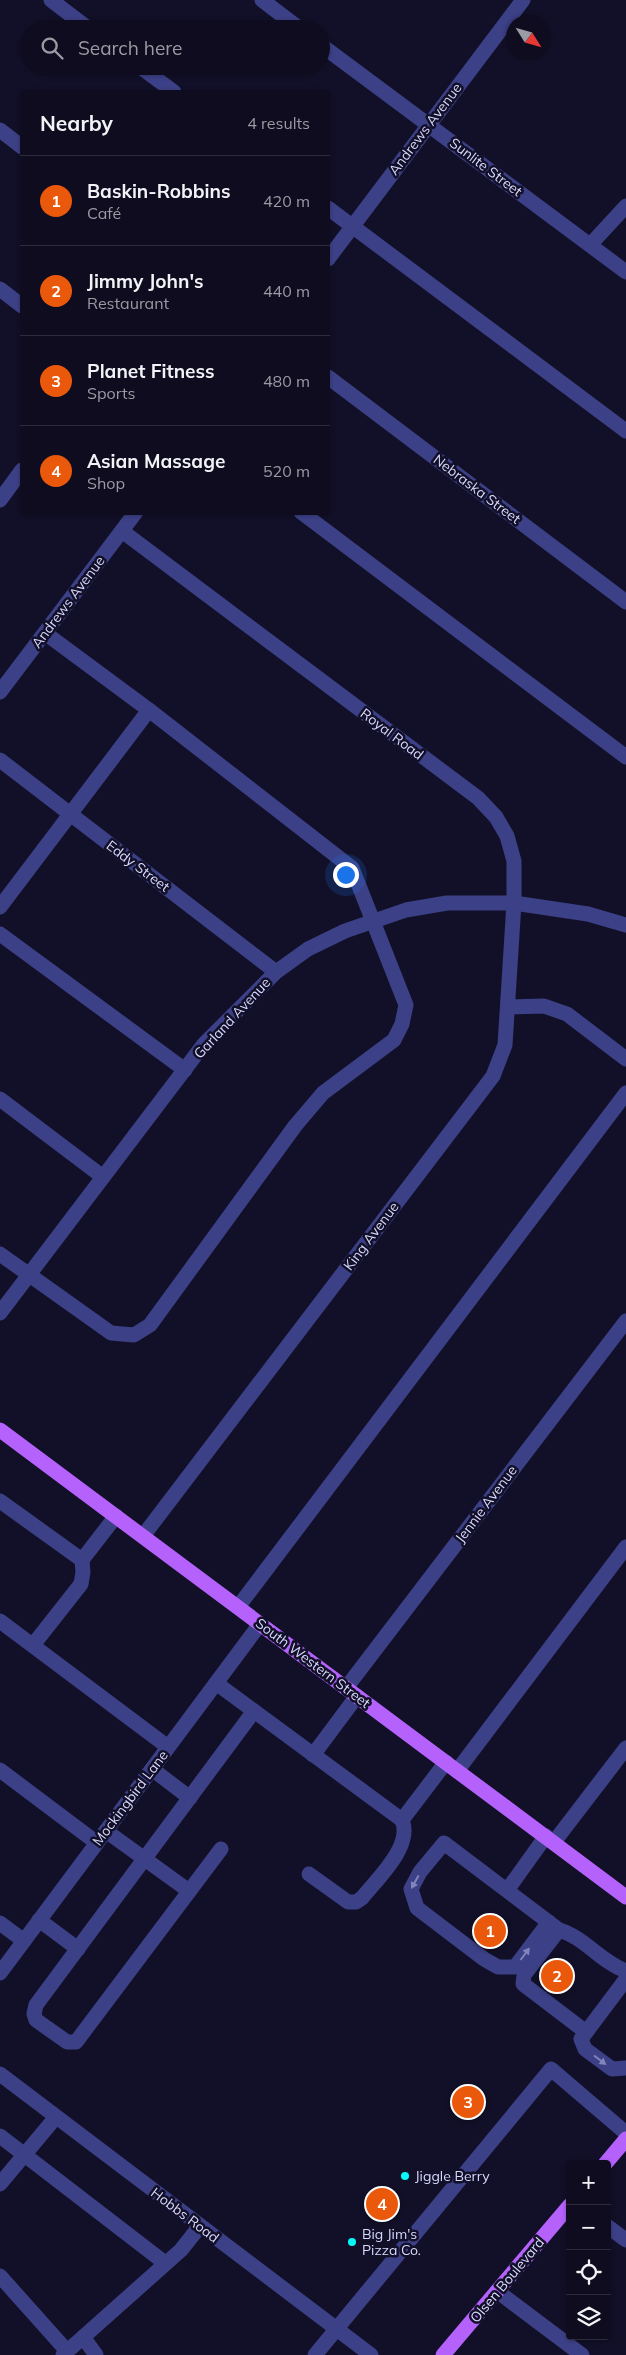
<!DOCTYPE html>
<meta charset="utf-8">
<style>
:root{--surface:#0e0c1e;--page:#1c1a2b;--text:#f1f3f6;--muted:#9b9ba4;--line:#2e2c3c;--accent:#ea580c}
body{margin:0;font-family:Mulish,sans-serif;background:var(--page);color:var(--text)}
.controls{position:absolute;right:15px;bottom:15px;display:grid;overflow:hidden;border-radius:5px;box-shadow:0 1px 4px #0004}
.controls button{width:45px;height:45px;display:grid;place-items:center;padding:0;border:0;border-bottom:1px solid var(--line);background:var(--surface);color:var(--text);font:25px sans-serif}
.compass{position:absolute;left:506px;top:15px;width:45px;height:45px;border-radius:50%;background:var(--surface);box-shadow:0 1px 4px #0004;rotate:127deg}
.you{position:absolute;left:345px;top:874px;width:18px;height:18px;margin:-12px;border:4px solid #fff;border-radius:50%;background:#1a73e8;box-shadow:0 0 0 8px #1a73e833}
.badge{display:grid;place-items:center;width:32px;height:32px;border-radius:50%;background:var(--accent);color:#fff;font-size:16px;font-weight:700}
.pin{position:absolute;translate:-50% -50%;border:2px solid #fff;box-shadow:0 1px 5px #0006}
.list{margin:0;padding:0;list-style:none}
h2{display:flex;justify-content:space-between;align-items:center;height:65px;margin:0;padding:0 20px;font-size:21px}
h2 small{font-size:16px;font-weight:400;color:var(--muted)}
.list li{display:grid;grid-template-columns:32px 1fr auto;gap:15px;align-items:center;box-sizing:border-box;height:90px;padding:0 20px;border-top:1px solid var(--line)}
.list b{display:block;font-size:19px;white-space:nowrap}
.list p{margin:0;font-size:16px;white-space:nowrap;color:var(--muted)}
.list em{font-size:16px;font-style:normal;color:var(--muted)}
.icon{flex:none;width:28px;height:28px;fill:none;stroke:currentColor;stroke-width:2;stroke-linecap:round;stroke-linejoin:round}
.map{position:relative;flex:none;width:626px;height:2355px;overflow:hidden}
.search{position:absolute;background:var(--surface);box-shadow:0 1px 4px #0004;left:20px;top:20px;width:310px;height:55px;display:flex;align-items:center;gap:12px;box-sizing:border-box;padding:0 18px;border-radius:28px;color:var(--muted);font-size:19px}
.panel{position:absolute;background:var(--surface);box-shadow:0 1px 4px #0004;left:20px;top:90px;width:310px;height:425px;border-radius:5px}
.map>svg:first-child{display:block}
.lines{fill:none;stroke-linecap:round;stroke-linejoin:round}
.minor{stroke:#3c4086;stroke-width:15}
.major{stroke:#b561fc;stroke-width:15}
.oneway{fill:#8384bc}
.poi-dot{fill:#08f8fa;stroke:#121028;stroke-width:2}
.labels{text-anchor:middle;stroke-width:5;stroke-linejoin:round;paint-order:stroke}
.street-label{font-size:14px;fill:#d9d8fe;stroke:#121028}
.poi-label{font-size:14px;fill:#d9d8fe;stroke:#121028;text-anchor:start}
</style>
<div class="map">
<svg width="626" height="2355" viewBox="0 0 626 2355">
<rect width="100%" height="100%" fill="#121028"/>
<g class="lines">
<g class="minor">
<path d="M51,0L89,29"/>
<path d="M262,0L300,29"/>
<path d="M321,45L626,272"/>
<path d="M139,66L174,92"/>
<path d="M0,130L22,147"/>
<path d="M328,208L626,431"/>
<path d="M590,245L626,206"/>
<path d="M328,259L523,0"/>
<path d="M0,289L22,306"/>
<path d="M328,377L626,602"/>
<path d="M0,500L22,470"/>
<path d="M301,512L626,757"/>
<path d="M122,531L478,798L496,817L507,836L514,861V903L505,1045L493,1076L143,1536"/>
<path d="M0,692L136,512"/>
<path d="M0,760L276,972"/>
<path d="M0,907L149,710"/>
<path d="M0,934L185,1070"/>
<path d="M508,1007L544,1006L567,1014L626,1059"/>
<path d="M0,1099L103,1177"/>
<path d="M0,1254L111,1333L134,1335L150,1325L295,1126L323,1093L394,1040L402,1024L406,1005L352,868L149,710L45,633"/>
<path d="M0,1313L204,1044L276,972L308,949L345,931L406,910L447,903H514L588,914L626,925"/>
<path d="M0,1501L82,1560L116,1516"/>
<path d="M238,1607L626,1093"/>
<path d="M0,1621L168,1747"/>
<path d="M33,1645L81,1584L83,1572L82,1560"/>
<path d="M216,1683L402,1820L446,1762"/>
<path d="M346,1688L626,1321"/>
<path d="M313,1755L357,1696"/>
<path d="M152,1769L190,1798"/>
<path d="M0,1770L97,1843"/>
<path d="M457,1771L626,1547"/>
<path d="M106,1831L189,1891"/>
<path d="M554,1842L626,1748"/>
<path d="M221,1849L76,2042H67L36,2020L34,2014L36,2005L254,1711"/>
<path d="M309,1874L348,1902H356L362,1898C378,1878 413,1846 402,1820"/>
<path d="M508,1889L546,1836"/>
<path d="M39,1920L78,1949"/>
<path d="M549,1922L515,1967H498L484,1959L417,1908L411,1889L420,1872L444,1843L559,1930C584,1937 601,1962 626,1971"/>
<path d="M0,1923L24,1941"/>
<path d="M559,1930L524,1975L523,1984L586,2032"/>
<path d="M0,1973L260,1624"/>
<path d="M626,1979L581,2039L585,2049L612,2069L626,2068"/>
<path d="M0,2074L371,2355"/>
<path d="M0,2136L165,2263"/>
<path d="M0,2184L56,2117"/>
<path d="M607,2226L626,2240"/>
<path d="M0,2276L67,2351"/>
<path d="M497,2291L582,2355"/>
<path d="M83,2337L96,2355"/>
<path d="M63,2355L181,2250L200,2226"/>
<path d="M315,2355L551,2069L626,2133"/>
</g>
<g class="major">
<path d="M0,1430L626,1897"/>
<path d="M605,2164L626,2139"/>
<path d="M443,2355L570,2205"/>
</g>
</g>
<defs><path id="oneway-solid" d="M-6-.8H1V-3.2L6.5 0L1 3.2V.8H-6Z" transform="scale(1.25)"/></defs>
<g class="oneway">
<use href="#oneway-solid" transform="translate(415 1882) rotate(119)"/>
<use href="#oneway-solid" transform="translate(525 1954) rotate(-53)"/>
<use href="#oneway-solid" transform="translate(600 2060) rotate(37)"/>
</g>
<g class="poi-dot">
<circle cx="405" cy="2176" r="5"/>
<circle cx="352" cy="2242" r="5"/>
</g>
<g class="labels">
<g class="street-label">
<text transform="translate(425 129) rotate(-53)" y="5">Andrews Avenue</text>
<text transform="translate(486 167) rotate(37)" y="5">Sunlite Street</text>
<text transform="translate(477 489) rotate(37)" y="5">Nebraska Street</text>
<text transform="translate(68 602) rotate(-53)" y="5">Andrews Avenue</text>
<text transform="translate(392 734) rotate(37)" y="5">Royal Road</text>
<text transform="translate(138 866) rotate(37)" y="5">Eddy Street</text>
<text transform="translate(232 1018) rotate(-47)" y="5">Garland Avenue</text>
<text transform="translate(371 1236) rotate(-53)" y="5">King Avenue</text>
<text transform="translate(486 1504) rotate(-53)" y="5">Jennie Avenue</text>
<text transform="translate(313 1663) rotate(37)" y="5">South Western Street</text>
<text transform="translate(130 1798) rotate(-53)" y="5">Mockingbird Lane</text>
<text transform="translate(185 2215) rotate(37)" y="5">Hobbs Road</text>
<text transform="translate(507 2280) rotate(-50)" y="5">Olsen Boulevard</text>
</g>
<g class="poi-label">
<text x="415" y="2181">Jiggle Berry</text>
<text x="362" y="2239">Big Jim's<tspan x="362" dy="16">Pizza Co.</tspan></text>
</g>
</g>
</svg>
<div class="controls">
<button>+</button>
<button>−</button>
<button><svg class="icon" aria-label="locate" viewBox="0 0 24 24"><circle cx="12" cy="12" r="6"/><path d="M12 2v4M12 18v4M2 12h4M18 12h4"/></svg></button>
<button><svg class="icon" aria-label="layers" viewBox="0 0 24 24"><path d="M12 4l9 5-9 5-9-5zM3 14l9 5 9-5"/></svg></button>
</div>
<svg class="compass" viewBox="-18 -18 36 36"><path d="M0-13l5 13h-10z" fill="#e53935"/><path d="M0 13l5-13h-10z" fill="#9b9ba4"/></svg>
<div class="you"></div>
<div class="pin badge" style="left:490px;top:1931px">1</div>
<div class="pin badge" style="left:557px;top:1976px">2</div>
<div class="pin badge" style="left:468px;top:2102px">3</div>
<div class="pin badge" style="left:382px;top:2204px">4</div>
<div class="search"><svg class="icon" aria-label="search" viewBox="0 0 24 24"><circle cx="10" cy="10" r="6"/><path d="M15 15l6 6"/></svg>Search here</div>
<section class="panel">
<h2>Nearby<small>4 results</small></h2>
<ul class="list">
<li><span class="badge">1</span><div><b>Baskin-Robbins</b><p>Café</p></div><em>420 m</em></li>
<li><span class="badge">2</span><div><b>Jimmy John's</b><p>Restaurant</p></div><em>440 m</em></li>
<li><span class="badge">3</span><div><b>Planet Fitness</b><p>Sports</p></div><em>480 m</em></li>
<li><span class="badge">4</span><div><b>Asian Massage</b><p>Shop</p></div><em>520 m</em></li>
</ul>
</section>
</div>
